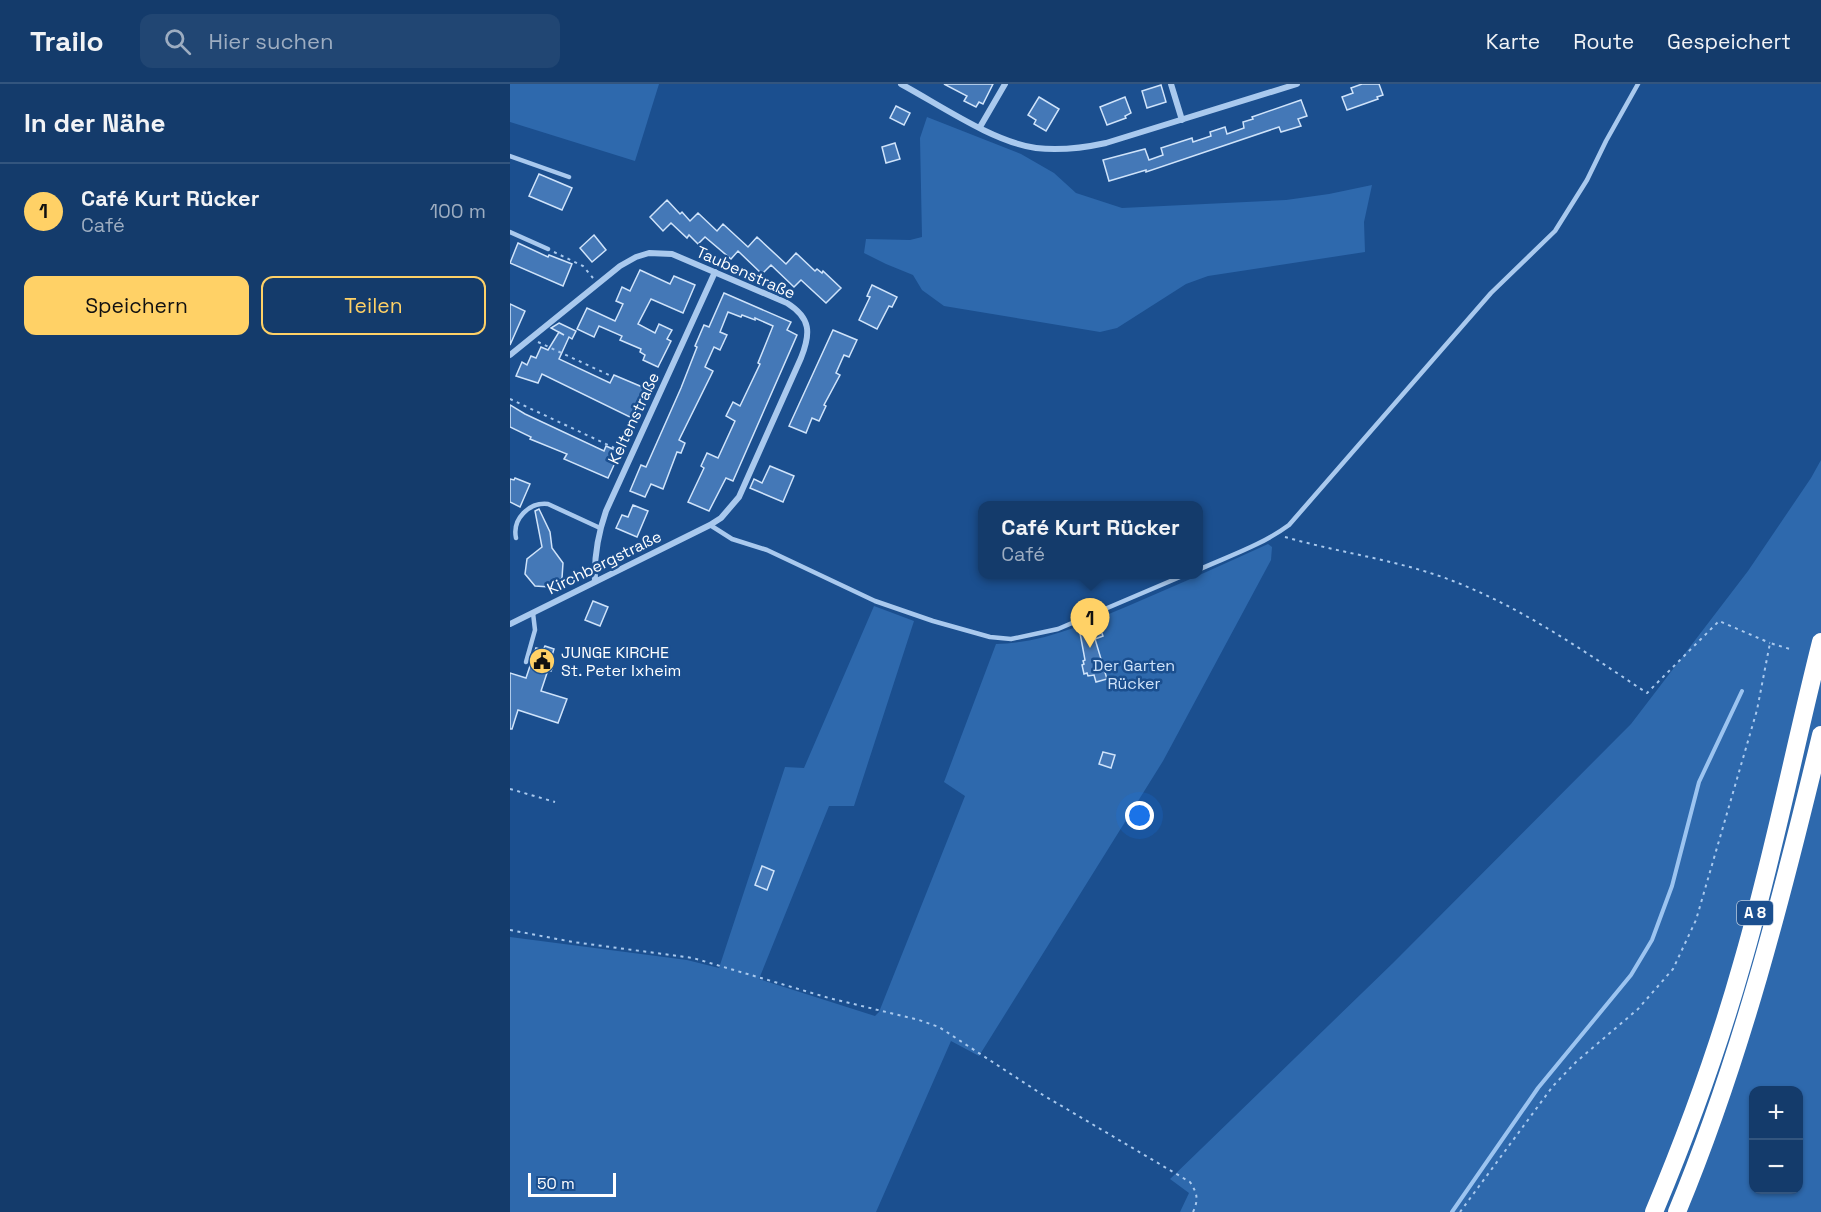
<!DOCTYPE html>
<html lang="de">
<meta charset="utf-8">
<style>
:root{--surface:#143b6b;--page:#214673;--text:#f1f3f6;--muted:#9dadc1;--line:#33557e;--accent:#ffd166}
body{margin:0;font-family:"Space Grotesk",sans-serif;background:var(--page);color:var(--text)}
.controls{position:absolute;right:18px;bottom:18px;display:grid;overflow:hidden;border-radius:12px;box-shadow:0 2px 4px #0004}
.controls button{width:54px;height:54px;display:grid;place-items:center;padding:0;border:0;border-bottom:2px solid var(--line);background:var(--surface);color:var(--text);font:30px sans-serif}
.scale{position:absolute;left:18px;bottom:15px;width:88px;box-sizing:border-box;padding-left:6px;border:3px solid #fff;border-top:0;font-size:16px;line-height:21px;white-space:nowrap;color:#fff;-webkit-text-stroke:4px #1b4f8f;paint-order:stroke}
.you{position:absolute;left:630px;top:732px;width:21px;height:21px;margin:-15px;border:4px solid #fff;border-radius:50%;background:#1a73e8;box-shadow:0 0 0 9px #1a73e833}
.badge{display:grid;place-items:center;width:39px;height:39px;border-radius:50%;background:var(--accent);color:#111;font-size:20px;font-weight:700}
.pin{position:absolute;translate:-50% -50px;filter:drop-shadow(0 2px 3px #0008)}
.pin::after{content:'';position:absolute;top:32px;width:21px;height:18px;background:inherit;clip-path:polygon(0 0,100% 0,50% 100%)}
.popup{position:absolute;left:468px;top:417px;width:225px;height:78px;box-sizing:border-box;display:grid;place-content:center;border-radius:12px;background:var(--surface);filter:drop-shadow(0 2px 4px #0005);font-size:20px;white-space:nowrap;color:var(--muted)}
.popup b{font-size:22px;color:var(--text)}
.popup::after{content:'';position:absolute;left:50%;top:100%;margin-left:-12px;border:12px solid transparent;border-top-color:var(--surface)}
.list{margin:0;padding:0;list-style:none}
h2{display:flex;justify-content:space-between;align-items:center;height:78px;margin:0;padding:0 24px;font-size:26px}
h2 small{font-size:20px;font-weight:400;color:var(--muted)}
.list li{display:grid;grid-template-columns:39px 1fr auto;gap:18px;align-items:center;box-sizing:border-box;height:96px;padding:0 24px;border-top:2px solid var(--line)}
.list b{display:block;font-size:22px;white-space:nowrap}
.list p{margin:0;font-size:20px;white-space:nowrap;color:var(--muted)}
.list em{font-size:20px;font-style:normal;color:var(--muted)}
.actions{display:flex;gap:12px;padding:18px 24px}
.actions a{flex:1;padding:14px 0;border:2px solid var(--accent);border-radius:12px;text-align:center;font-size:21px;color:var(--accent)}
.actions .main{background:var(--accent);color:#111}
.icon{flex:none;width:33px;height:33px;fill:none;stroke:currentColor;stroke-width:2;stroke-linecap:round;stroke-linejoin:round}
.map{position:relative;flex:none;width:1311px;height:1128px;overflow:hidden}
header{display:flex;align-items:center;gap:36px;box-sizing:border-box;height:84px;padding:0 30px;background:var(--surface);border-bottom:2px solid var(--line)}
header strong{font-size:28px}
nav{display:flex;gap:33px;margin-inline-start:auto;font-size:21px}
.search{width:420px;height:54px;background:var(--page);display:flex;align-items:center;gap:15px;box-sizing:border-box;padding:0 21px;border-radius:12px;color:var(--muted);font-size:22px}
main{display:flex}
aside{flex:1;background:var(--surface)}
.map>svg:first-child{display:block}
.green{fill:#2e69ad;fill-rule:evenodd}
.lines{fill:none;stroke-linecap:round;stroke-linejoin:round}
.stream{stroke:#9cc4f0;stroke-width:4}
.building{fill:#4478b7;stroke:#cfe3fa;stroke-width:1.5}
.path{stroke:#a9c9ee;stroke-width:2;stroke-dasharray:3 4.5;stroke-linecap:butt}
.lane{stroke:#a9c9ee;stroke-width:4.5}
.street{stroke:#a9c9ee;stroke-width:6}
.highway{stroke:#fff;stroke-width:18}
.labels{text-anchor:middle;stroke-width:5;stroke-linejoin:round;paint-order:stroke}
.shield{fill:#1b4f8f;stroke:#bbcadd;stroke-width:1.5}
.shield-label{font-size:15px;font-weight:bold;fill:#fff}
.street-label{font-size:16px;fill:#fff;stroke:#1b4f8f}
.poi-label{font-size:16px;fill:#fff;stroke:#1b4f8f;text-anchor:start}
.park-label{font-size:16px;fill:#cfe3fa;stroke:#1b4f8f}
</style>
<header>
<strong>Trailo</strong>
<div class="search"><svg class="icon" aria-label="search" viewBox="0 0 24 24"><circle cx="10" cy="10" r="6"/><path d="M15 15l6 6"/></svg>Hier suchen</div>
<nav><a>Karte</a><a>Route</a><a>Gespeichert</a></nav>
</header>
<main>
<aside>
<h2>In der Nähe<small></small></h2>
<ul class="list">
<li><span class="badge">1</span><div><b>Café Kurt Rücker</b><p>Café</p></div><em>100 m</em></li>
</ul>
<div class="actions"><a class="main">Speichern</a><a>Teilen</a></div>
</aside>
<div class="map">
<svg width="1311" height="1128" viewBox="0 0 1311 1128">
<rect width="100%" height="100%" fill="#1b4f8f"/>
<g class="green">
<path d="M0,0H149L125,77L0,38Z"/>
<path d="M417,33L511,70L544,89L566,109L612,124L776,116L819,110L862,101L854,138L855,168L698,192L676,200L607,244L590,248L434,222L412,206L403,191L376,180L354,169L356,155L400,156L412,153L410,54Z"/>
<path d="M1311,376V1128H670L679,1109L660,1095L883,879L1121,640L1238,487L1301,394ZM1244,1006H1288V1106H1244Z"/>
<path d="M758,460L762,463L761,476L653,677L469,972L441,957L366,1128H0V853L177,876L209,884L275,683L294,684L364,522L404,537L344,722H319L249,895L365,932L369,928L455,712L434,698L486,560C533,559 575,540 618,522C665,502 712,481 758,460Z"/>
</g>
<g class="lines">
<path class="stream" d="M942,1128L1028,1004L1121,891L1142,856L1162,802L1189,698L1232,607"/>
</g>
<g class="building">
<path d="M434,0H483L473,20L469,18L466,23L454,17L457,12Z"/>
<path d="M852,0H869L873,11L867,13L868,15L837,26L832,13L843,9L841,4Z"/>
<path d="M651,1L656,18L637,24L632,7Z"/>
<path d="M529,13L549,25L536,47L524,40L526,36L518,31Z"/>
<path d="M615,13L621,29L615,32L616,34L597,41L590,23Z"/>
<path d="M791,16L797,32L788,35L791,42L771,48L769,43L636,88V86L599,97L593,76L635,65L639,76L653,71L651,64L682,54L683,58L701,52L700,48L715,43L717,50L734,44L733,38L743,35L742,33Z"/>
<path d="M386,22L400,29L394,41L380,34Z"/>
<path d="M385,59L390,75L376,79L372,63Z"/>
<path d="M29,90L62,104L52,126L19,112Z"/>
<path d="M157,116L170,130L172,128L180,137L188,129L207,147L213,140L238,163L247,153L276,180L286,169L305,187L307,185L312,189L313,187L331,204L316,219L291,196L284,203L261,181L252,190L228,167L221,175L195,153L188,160L179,151L177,154L161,139L153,147L140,133Z"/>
<path d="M84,151L96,166L82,178L70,164Z"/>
<path d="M8,159L38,173L39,171L62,180L53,202L0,179Z"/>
<path d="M130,186L160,200L164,192L185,201L173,229L141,215L128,240L145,249L149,240L162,246L157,255L161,257L148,283L133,276L135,271L130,268L131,265L110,256L112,252L89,242L84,253L67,245L77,224L105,237L113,220L106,217L112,203L120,207Z"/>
<path d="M362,201L387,213L382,223L379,222L367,245L349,236L360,213L357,212Z"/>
<path d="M214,209L281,238L277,246L287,251L223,397L216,394L199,427L178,418L194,384L191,382L197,369L208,374L225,337L216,332L223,318L230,322L250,280L248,279L263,242L245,234V236L232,231L231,233L218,228L210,248L217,251L210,266L204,263L195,283L203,287L169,356L175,359L171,369L167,368L153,405L141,400L135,413L120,407L131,381L136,383L171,304L187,263L185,262L194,241L199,243Z"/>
<path d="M0,220L15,227L0,261Z"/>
<path d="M49,239L66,247L62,255L59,253L49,275L100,299L104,291L137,305L124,335L32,290L28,299L6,292L12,278L17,281L21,272L26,274L31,263L38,266L49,248L54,251L41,244Z"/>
<path d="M323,246L347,256L339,273L334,271L326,289L330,291L314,321L316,322L309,337L302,334L296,349L279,342Z"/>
<path d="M0,321L15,330L94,367L96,362L110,368L98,394L54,375L57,370L20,355L21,353L0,343Z"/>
<path d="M260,382L284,392L273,418L240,404L244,395L252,399Z"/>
<path d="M5,394L20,400L10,423L0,418V395L4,396Z"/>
<path d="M123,421L138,427L127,453L106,444L112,431L118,433Z"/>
<path d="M29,425L40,448L42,464L53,479L52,494L40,503L25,502L15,490L17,475L32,463L25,427Z"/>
<path d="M83,517L98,523L90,542L75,536Z"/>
<path d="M590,544L593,552L585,555L597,595L586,598L584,591L578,592L577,589L574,590L572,581L574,580L573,577L575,576L570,549Z"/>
<path d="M35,562L44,565L40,578L44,579L41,587L38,586L31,607L57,615L48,639L8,626L2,645H0V589L16,594L26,564L33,566Z"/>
<path d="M593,668L605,671L601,684L589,680Z"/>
<path d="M252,782L264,787L257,806L245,801Z"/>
</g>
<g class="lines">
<g class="path">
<path d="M44,168L73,182L83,194"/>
<path d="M28,258L99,291"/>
<path d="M0,315L113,368"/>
<path d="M775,453C830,469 889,476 943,497C1013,524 1075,568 1137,609L1209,537L1260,559"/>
<path d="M0,705L45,718"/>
<path d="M0,846L63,858L183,874L319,914L409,936L429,943L533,1011L680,1098C687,1109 689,1115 683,1128"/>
<path d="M950,1128L1043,1002L1066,978L1128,925L1163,885L1186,836L1247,626L1260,559L1283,566"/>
</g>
<g class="lane">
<path d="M0,72L59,93"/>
<path d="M0,148L38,165"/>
<path d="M200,441L222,455L257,466L365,517L423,537L480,553L501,555L548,545L677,490"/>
<path d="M6,454C2,435 19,418 38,420L90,444"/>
<path d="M688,486C719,472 752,461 779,441L981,209L1045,147L1077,96L1096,57L1128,0"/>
<path d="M16,578L25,546L23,529"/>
</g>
<g class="street">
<path d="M391,0C430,21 483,58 526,64C550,67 573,64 596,59L787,0"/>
<path d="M661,0L672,36"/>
<path d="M470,43L495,0"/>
<path d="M0,271L110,182L126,173L139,169L162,170L277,219C301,234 301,249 291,274L229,413L211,434L200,441L0,540"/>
<path d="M85,497C84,473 88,450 96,427L205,188"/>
</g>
<g class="highway">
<path d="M1144,1128C1178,1047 1208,965 1232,880C1263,774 1284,665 1311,558"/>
<path d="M1167,1128C1231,974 1272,813 1311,651"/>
</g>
</g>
<defs>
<g id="civic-disc" transform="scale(1.35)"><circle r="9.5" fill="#ffd166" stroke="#1b4f8f"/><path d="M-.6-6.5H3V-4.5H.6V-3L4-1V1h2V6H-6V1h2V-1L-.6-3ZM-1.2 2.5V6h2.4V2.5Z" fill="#111"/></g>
</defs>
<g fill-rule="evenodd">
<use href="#civic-disc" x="32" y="577"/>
</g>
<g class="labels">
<rect class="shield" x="1227" y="817" width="36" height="24" rx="4.5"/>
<g class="shield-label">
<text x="1245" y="834">A 8</text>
</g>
<g class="street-label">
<text transform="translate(236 188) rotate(24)" y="6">Taubenstraße</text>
<text transform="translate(123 334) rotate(-65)" y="6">Keltenstraße</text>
<text transform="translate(94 478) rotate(-26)" y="6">Kirchbergstraße</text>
</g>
<g class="poi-label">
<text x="51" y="574">JUNGE KIRCHE<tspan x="51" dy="18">St. Peter Ixheim</tspan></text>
</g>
<g class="park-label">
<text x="624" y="587">Der Garten<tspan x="624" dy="18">Rücker</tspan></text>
</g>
</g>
</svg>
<div class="controls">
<button>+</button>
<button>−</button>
</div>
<div class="scale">50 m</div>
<div class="you"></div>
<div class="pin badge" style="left:580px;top:564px">1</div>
<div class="popup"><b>Café Kurt Rücker</b>Café</div>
</div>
</main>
